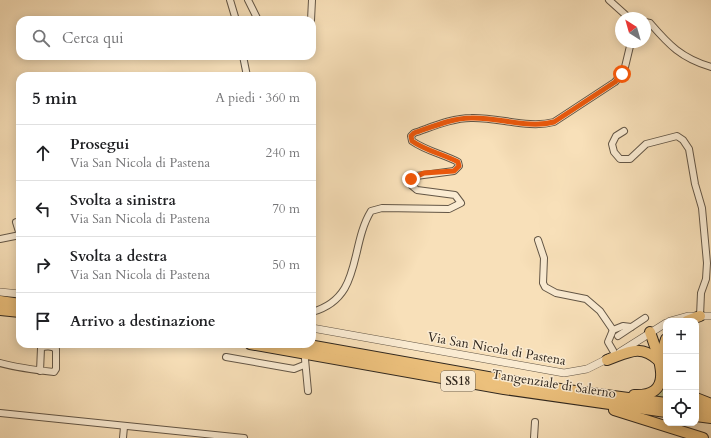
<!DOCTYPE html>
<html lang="it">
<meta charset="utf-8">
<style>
:root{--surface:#fff;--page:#f6f6f6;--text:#202124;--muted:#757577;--line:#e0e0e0}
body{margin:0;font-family:Cardo,serif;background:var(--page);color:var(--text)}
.controls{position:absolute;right:12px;bottom:12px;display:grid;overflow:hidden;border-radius:8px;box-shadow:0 2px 10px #0003}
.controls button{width:36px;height:36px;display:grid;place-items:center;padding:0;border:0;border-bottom:1px solid var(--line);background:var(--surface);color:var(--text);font:20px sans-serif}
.compass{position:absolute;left:615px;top:12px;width:36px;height:36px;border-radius:50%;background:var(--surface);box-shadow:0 2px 10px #0003;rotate:323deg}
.stop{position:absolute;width:12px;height:12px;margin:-9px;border:3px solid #ea580c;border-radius:50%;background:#fff}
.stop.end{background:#ea580c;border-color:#fff;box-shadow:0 1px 4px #0008}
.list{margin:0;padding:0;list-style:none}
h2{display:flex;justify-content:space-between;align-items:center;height:52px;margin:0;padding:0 16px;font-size:17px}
h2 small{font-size:13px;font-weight:400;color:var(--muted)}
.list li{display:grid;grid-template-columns:26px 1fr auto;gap:12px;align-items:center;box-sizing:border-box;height:56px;padding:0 16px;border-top:1px solid var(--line)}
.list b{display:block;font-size:15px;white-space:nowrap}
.list p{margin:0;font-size:13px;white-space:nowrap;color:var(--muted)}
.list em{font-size:13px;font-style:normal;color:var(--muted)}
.icon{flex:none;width:22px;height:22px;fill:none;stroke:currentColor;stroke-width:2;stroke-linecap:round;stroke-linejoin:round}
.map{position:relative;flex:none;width:711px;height:438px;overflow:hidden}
.search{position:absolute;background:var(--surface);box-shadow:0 2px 10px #0003;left:16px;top:16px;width:300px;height:44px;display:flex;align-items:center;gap:10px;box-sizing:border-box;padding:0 14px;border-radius:12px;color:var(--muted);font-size:15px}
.panel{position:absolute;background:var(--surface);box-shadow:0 2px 10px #0003;left:16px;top:72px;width:300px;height:276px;border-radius:12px}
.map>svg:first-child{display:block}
.green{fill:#c0c18d;stroke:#787456}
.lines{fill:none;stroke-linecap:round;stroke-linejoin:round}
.minor-casing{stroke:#635646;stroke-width:8}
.tertiary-casing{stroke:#635646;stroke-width:8}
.trunk-casing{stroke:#31281f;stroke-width:12}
.minor{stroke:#faebd2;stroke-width:6}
.tertiary{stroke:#faebd2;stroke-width:7}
.trunk{stroke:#ecc07c;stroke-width:10}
.route{stroke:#ea580c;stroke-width:5}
.labels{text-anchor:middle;stroke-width:3;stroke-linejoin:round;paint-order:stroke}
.shield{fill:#faebd2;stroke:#6d6255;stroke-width:1}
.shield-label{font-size:12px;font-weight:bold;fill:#31281f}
.street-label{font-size:13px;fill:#31281f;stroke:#faebd2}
</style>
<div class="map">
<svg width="711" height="438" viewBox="0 0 711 438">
<rect width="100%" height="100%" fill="#f8e0b9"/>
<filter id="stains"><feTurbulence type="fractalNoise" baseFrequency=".005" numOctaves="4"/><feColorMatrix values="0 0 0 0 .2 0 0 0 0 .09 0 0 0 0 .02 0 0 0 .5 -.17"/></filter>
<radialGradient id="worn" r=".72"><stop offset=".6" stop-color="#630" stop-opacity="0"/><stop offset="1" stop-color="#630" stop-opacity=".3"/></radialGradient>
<path class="green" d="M665,365L666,399L648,397Z"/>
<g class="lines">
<g class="minor-casing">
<g id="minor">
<path d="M230,0L236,20"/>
<path d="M248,0L258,20"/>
<path d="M609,0L629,18"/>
<path d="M311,20L312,0"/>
<path d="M645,22L650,23C669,45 681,58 711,67"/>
<path d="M243,56L247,76"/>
<path d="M624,131L616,136L612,144L614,152L620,159H630L646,144L677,136L683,140L689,149L695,184L702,208L707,263L706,279L701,293L700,316"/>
<path d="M0,239L20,235L16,222"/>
<path d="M538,240L544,258L543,283L545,287L556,293L586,299L600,311L613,330"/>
<path d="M312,312C363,298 349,247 371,211L382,208L449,209L461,203L455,195L417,190L411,185V179L416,176L454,171L459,166L458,162C443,154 426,151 412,141L411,136L414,133C432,127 452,118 471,118C498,117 528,129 554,122L615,82L622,74L625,67L631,42"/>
<path d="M618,336L645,318"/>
<path d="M615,354L608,342L613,330L623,326L631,327"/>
<path d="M226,357L294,369L304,365"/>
<path d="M305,359L308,391"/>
<path d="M0,363C18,368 35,370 54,372L56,369V349C52,346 45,346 41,348L40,371"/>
<path d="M0,413L244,438"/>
<path d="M123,438L124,427"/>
<path d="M534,438L535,422"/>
</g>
</g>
<g class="tertiary-casing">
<g id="tertiary">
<path d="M0,292L20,294"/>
<path d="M670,321L688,316H711"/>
<path d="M312,328L564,373L587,369L611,357"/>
<path d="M620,352L666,323"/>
</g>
</g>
<g class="trunk-casing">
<g id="trunk">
<path d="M0,301L20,304"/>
<path d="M0,310L20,312"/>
<path d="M687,321L700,316"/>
<path d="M250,344L504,389L666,412"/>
<path d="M303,344L545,387L666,403"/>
<path d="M662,352L666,339"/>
<path d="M607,360C627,353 640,343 658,360"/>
<path d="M634,395C677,397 658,356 650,332"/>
<path d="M696,398L711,404"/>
<path d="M696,407L711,409"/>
<path d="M614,410L703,438"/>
<path d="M696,416L711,418"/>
</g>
</g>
<use href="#minor" class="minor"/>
<use href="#tertiary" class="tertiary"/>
<use href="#trunk" class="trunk"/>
</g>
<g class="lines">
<path class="route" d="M411,179L424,173L454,171L459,166L458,162C443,154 426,151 412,141L411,136L414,133C432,127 452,118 471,118C498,117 528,129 554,122L615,82L622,74"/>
</g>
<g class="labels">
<rect class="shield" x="441" y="371" width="34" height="20" rx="3"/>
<g class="shield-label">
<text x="458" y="385">SS18</text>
</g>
<g class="street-label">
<text transform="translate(497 348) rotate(10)" y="5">Via San Nicola di Pastena</text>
<text transform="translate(554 383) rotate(9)" y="5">Tangenziale di Salerno</text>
</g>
</g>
<rect width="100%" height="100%" filter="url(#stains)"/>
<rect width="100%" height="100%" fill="url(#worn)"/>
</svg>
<div class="controls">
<button>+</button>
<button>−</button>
<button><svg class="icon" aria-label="locate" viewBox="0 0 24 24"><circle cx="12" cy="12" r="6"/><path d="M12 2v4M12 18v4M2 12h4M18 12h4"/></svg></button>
</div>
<svg class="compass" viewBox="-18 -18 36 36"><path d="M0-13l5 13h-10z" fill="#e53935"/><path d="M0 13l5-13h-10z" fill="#757577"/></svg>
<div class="stop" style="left:622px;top:74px"></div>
<div class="stop end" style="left:411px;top:179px"></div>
<div class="search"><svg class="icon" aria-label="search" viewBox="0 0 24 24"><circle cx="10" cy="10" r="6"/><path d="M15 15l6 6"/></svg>Cerca qui</div>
<section class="panel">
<h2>5 min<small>A piedi · 360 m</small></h2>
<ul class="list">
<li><svg class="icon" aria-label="ahead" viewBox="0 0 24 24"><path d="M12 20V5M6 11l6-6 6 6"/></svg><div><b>Prosegui</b><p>Via San Nicola di Pastena</p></div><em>240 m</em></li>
<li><svg class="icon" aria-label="left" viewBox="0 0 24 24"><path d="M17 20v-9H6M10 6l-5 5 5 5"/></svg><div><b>Svolta a sinistra</b><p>Via San Nicola di Pastena</p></div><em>70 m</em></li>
<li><svg class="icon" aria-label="right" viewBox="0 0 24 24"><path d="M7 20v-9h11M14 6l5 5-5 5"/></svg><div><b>Svolta a destra</b><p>Via San Nicola di Pastena</p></div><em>50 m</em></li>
<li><svg class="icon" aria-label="arrive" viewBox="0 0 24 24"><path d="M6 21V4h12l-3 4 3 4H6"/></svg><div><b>Arrivo a destinazione</b></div></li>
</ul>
</section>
</div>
